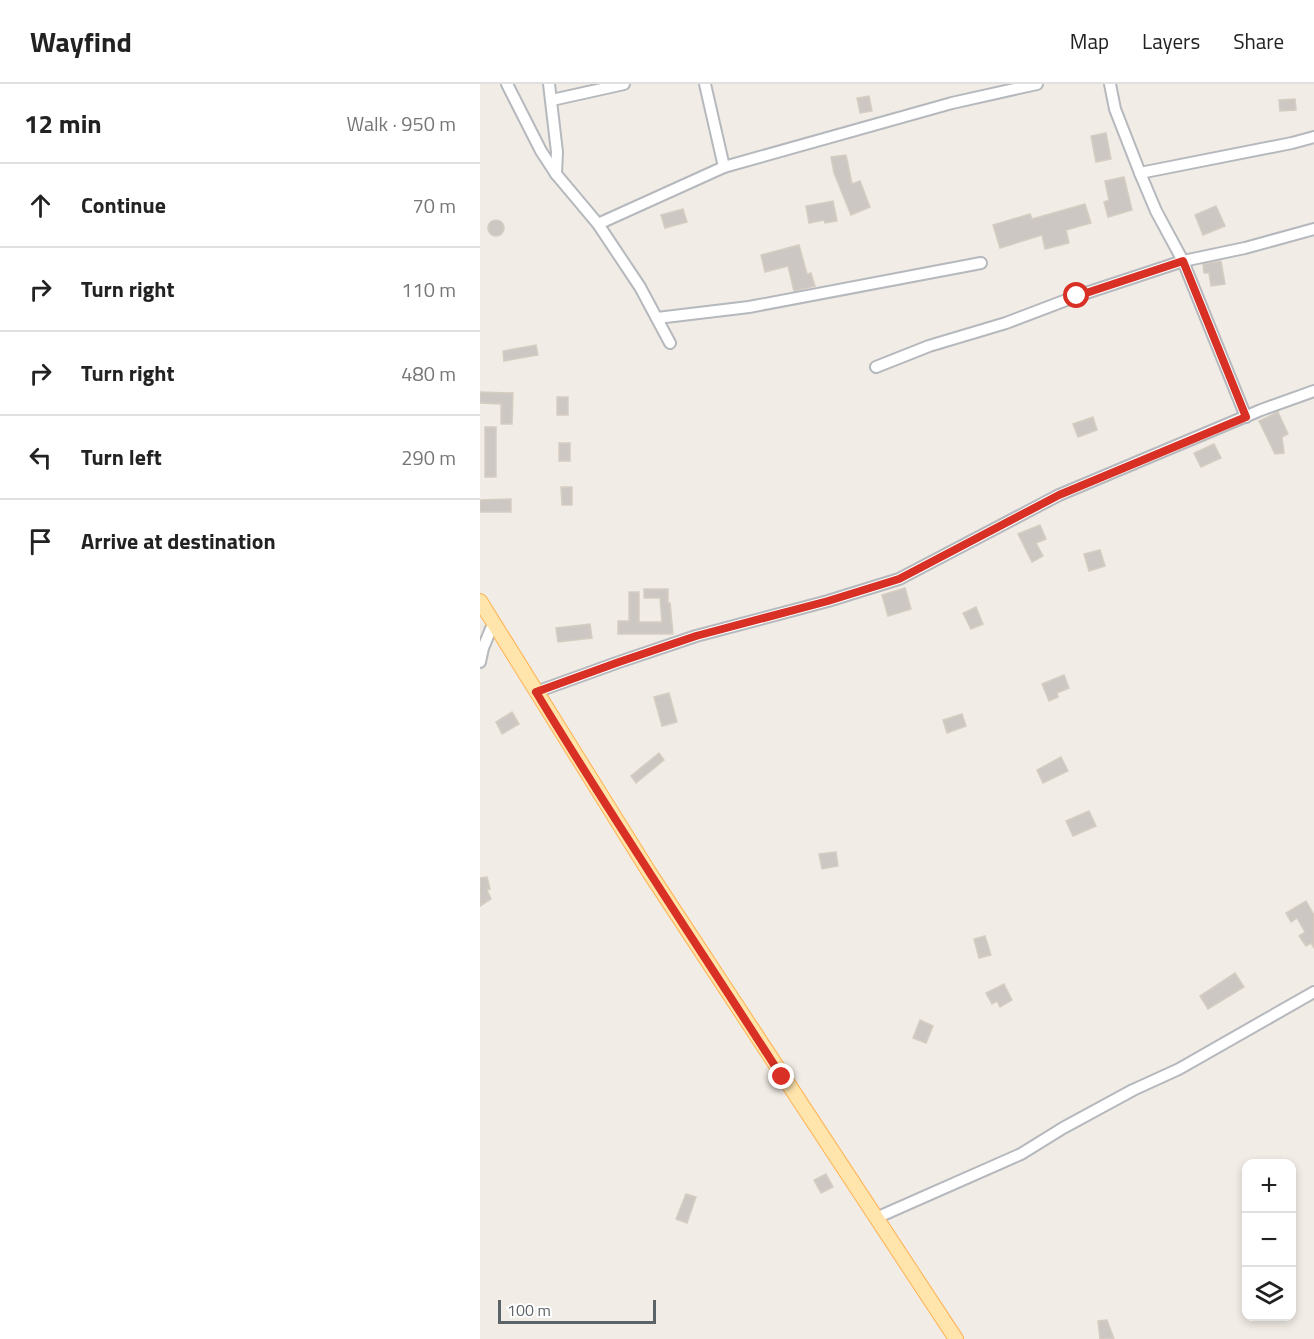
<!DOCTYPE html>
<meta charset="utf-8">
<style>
:root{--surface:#fff;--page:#f6f6f6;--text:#222;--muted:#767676;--line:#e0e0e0}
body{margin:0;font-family:"Titillium Web",sans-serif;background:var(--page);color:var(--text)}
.controls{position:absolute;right:18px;bottom:18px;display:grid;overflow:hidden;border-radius:12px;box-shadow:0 3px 9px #0003}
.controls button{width:54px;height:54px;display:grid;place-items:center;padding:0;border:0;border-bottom:2px solid var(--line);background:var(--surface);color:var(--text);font:30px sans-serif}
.scale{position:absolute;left:18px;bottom:15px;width:158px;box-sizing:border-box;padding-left:6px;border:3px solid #5c6367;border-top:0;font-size:16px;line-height:21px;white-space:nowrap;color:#5c6367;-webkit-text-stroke:4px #fff;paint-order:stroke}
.stop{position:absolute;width:18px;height:18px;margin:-14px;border:4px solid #d93025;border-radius:50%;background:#fff}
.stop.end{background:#d93025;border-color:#fff;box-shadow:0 2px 6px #0008}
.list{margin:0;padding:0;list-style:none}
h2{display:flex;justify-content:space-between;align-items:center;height:78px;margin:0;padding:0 24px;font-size:26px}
h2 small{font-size:20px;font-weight:400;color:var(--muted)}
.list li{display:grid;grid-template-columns:39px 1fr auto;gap:18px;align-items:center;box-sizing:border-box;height:84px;padding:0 24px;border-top:2px solid var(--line)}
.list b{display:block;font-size:22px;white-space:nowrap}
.list em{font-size:20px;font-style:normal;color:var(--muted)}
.icon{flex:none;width:33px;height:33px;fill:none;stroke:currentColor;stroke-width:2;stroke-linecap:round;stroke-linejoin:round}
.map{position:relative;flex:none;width:834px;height:1255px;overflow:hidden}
header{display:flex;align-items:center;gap:36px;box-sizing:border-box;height:84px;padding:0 30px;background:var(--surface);border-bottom:2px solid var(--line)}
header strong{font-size:28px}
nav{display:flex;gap:33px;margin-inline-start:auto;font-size:21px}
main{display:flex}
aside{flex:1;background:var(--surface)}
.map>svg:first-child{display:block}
.building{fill:#ccc7c2;stroke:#d6cdc2;stroke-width:1.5}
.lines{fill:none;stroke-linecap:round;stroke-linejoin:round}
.minor-casing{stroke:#b5b9bd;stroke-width:14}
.major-casing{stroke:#ffb250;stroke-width:16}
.minor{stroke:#fff;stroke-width:10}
.major{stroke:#ffe4ac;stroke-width:14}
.route{stroke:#d93025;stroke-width:8}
</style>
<header>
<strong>Wayfind</strong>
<nav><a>Map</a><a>Layers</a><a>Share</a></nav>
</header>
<main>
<aside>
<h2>12 min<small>Walk · 950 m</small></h2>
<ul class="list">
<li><svg class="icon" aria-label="ahead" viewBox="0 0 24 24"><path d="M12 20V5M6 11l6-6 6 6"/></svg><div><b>Continue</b></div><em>70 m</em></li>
<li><svg class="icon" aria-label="right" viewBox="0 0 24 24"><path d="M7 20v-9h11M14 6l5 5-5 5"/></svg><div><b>Turn right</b></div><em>110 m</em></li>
<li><svg class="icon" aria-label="right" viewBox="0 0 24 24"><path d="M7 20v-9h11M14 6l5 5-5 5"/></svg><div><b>Turn right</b></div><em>480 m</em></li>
<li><svg class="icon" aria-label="left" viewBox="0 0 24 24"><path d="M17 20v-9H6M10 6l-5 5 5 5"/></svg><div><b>Turn left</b></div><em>290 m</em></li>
<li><svg class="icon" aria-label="arrive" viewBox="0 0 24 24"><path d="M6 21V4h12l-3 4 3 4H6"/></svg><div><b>Arrive at destination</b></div></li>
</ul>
</aside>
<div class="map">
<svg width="834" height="1255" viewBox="0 0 834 1255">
<rect width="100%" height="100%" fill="#f1ece5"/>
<g class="building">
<path d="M389,12L392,27L380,29L377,14Z"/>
<path d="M815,15L816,26L800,27L799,16Z"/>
<path d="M626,49L631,75L616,78L611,52Z"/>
<path d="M366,71L372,100L380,97L390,123L371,131L354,89L351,73Z"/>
<path d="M644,93L652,126L628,133L624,118L629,116L625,97Z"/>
<path d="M353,117L357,137L345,139L344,136L329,139L326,122Z"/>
<path d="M605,120L611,139L586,146L589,159L565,165L562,151L520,164L513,141L550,130L552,135Z"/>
<path d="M736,122L745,142L723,151L715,131Z"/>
<path d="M203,125L207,138L185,144L181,131Z"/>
<circle cx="16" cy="144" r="8"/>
<path d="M319,161L327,190L331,189L335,202L314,207L308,182L285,188L281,171Z"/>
<path d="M741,177L745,200L731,202L729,189H724L723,180Z"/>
<path d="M56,261L58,271L24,277L23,267Z"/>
<path d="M0,308L33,309L32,340H21V320L0,319Z"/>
<rect x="77" y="313" width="11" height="18"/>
<path d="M798,328L808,350L802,353L804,369L795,370L779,337Z"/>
<path d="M613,333L617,346L598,353L593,340Z"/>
<rect x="5" y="343" width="11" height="50"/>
<rect x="79" y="359" width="11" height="18"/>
<path d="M734,360L741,374L721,383L714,369Z"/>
<path d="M81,403H92V421H82Z"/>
<path d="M31,415V428H0V416Z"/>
<path d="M560,441L566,455L556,459L563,472L552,478L538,450Z"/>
<path d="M620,466L625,482L609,487L604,470Z"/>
<path d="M425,504L431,525L408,532L402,511Z"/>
<path d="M164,505H188V519H190L193,550H138V537H149V508H159V538H182L180,514H164Z"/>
<path d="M496,523L503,540L491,545L483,529Z"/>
<path d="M110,540L112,554L78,558L76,544Z"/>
<path d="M584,591L589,604L577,609L578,613L569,617L562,600Z"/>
<path d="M189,609L197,638L182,642L174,613Z"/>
<path d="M32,628L39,640L22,650L16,638Z"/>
<path d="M482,630L486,642L467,649L463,636Z"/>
<path d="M179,669L184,676L156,699L151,692Z"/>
<path d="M581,673L588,687L563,699L557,686Z"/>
<path d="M609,727L616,742L593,752L586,737Z"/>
<path d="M356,768L358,782L342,785L339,770Z"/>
<path d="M7,793L10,805L7,806L11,815L0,822V794Z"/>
<path d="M826,817L834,831V864L831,859L826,862L819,852L825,848L817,834L811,838L806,829Z"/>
<path d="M505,852L511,871L499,874L494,855Z"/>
<path d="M755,889L764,903L728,925L720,912Z"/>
<path d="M524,900L532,916L520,923L517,917L512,920L506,909Z"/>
<path d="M440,936L453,942L446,959L433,954Z"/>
<path d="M346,1090L353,1103L341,1109L334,1096Z"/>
<path d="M206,1110L216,1113L207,1139L196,1135Z"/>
<path d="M627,1236L634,1255H620L618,1237Z"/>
</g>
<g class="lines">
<g class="minor-casing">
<g id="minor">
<path d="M27,0L61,67L76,90L118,140L160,203L190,259"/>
<path d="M69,0L77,68L76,90"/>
<path d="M225,0L244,83L472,19L557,0"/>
<path d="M630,0L635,25L660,89L676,127L703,177L766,333"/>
<path d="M72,16L144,0"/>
<path d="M660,89L812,59L834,53"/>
<path d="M118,140L244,83"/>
<path d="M177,234L269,223L501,179"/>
<path d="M396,283L449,262L526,239L597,212L703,177L765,164L834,145"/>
<path d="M0,578L3,564L13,540"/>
<path d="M56,608L139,578L216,552L348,517L419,495L579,411L781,326L834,307"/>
<path d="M396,1134L541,1070L583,1044L653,1006L699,985L834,908"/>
</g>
</g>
<g class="major-casing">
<path id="major" d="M0,517L169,788L476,1255"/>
</g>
<use href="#minor" class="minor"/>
<use href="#major" class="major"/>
</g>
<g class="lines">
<path class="route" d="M302,993C220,865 135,739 56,608L139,578L216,552L348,517L419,495L579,411L766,333L703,177L597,212"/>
</g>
</svg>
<div class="controls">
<button>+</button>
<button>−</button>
<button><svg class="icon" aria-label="layers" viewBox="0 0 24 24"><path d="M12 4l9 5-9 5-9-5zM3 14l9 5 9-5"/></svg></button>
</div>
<div class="scale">100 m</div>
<div class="stop" style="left:597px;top:212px"></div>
<div class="stop end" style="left:302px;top:993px"></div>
</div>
</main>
